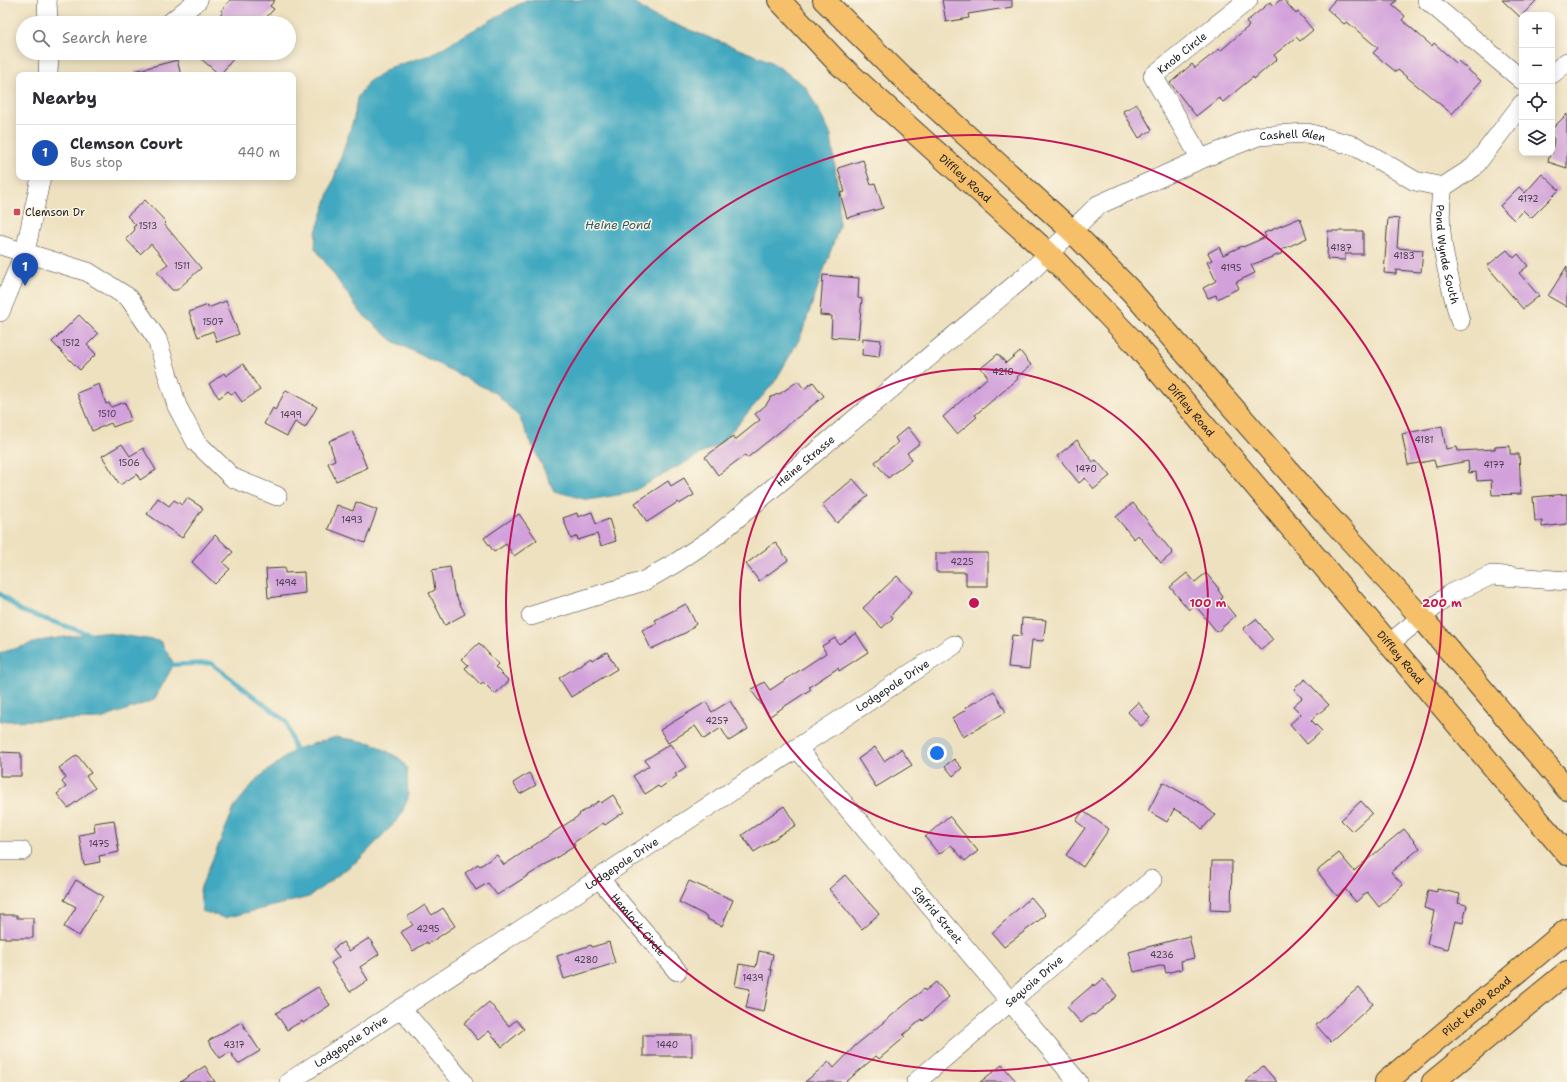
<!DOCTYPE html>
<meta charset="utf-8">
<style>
:root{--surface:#fff;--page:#f7f7f7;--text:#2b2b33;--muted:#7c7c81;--line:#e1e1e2;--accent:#b45309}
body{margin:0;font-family:"Shantell Sans",sans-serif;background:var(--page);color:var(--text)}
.controls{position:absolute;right:12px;top:12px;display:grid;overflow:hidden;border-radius:8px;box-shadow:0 2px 10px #0003}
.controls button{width:36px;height:36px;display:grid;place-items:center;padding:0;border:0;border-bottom:1px solid var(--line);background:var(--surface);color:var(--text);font:20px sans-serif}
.you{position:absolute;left:937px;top:753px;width:14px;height:14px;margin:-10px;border:3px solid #fff;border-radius:50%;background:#1a73e8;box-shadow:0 0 0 6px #1a73e833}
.badge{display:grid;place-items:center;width:26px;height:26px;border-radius:50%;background:var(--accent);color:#fff;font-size:13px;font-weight:700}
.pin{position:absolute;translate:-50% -33px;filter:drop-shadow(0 1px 2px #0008)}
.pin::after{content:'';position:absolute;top:21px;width:14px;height:12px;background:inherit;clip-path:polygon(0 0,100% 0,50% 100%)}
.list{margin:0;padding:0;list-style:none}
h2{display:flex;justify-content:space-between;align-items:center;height:52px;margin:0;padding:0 16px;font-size:17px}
h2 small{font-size:13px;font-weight:400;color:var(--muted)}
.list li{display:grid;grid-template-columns:26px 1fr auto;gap:12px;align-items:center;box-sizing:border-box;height:56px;padding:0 16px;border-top:1px solid var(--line)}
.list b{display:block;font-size:15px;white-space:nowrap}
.list p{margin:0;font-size:13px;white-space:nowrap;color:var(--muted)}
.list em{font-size:13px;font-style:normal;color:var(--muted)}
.icon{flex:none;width:22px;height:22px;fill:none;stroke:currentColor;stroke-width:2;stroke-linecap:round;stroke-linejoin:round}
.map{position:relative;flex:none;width:1567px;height:1082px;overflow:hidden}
.search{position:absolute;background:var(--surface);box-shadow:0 2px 10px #0003;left:16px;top:16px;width:280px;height:44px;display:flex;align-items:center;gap:10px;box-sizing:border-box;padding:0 14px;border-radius:22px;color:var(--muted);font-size:15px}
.panel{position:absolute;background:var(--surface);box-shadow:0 2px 10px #0003;left:16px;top:72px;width:280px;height:108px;border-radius:8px}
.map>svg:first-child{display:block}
.water{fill:#40a8c0;stroke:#2e626e}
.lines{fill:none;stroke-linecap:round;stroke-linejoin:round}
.stream{stroke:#40a8c0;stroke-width:4.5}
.building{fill:#d2a1db}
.minor-casing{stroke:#3c3a35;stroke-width:20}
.major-casing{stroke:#3c3a35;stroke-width:24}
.minor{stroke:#fff;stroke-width:19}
.major{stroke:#f6c06b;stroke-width:22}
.ring{fill:none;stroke:#c2185b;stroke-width:2}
.poi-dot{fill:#d1495b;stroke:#fcf5e5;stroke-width:1.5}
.labels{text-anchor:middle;stroke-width:3;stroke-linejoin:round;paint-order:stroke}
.number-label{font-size:9px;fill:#4a3d4c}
.street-label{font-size:11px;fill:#1c1c1c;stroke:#fcf5e5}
.poi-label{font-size:11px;fill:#1c1c1c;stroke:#fcf5e5;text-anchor:start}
.water-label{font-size:12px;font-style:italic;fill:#2c5b66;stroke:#fcf5e5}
.centre{fill:#c2185b;stroke:#fcf5e5;stroke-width:2}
.ring-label{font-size:12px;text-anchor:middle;font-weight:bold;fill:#c2185b;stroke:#fcf5e5;stroke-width:3;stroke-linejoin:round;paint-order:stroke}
</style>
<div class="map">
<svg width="1567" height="1082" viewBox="0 0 1567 1082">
<rect width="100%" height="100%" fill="#fcf5e5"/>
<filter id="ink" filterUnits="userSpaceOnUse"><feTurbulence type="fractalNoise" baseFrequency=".025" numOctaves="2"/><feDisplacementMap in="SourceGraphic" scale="8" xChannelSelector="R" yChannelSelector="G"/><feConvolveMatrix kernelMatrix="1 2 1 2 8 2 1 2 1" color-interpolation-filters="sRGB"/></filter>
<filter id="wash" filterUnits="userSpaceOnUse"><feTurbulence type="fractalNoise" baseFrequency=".012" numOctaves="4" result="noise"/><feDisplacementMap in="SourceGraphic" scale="16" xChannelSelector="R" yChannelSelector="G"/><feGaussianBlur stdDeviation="0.9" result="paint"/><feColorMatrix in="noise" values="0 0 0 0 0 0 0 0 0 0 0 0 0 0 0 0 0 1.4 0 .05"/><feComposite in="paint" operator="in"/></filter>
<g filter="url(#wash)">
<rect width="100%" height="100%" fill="#eee1c0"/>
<g class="water">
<path d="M526,0H631L651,15L767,60L776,65L806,87L831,135L839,199V227L800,338L774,383L721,443L630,493L588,500L554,491L519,417L497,394L393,341L361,313L315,248L316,232L354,118L357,98L368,82L391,67L430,55Z"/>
<path d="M101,632L160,641L174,664L154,700L101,719L0,721V653L44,640Z"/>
<path d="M336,737L372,743L399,758L407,768L408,798L400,817L361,858L309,897L225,918L202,911L200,889L235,806L257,779L296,749Z"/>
</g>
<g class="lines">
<g class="stream">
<path d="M0,594L21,611L89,634"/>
<path d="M170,665L211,663L286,721L296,754"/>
</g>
</g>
<g id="blocks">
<g class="building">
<path d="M230,0H275L270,6L274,9L261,23H214L223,12L221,11Z"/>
<path d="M942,0H1012V7L968,14L969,18L946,22Z"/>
<path d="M1280,0H1284L1296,14L1298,12L1313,30L1300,41L1296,37L1274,55L1277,59L1254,79L1253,77L1223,102L1219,98L1196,116L1170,83L1192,64L1195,68L1219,49L1220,51L1249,26L1246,22L1257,13L1270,2L1273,6Z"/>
<path d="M1335,0H1397L1392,5L1405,16L1402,20L1432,46L1434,43L1456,63L1458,61L1481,81L1452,114L1398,70L1396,72L1373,53L1378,48L1347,22L1344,24L1327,9Z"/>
<path d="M1502,0H1537L1520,17Z"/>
<path d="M194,53H238L220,75Z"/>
<path d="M177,60L181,75H135V71Z"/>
<path d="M1137,104L1152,130L1139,138L1123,111Z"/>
<path d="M1567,114V168L1548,162L1550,153H1552L1554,139L1552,136V129Z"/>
<path d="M863,160L871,185L875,183L883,208L847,218L840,193L845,192L838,168Z"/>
<path d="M1542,174L1559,190L1531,218L1523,210L1514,220L1500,206L1519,187L1525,193Z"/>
<path d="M145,200L166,222L164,224L201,268L177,290H172L157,272L168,264L151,244L140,254L126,239L135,230L133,227L136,225L127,216Z"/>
<path d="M1300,218L1307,238L1281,250L1283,253L1251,265L1255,273L1236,282L1239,288L1217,299L1216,295L1208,298L1203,288L1216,281L1207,262L1212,260L1208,253L1219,247L1223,255L1242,246L1243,247L1266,237L1264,233Z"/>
<path d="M1388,218L1399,219L1397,248L1423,250L1421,272L1396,270V274L1384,273Z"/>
<path d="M1328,231H1363V254H1345V260L1327,259Z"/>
<path d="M1507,250L1514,258L1518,254L1528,266L1519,273L1539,296L1523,309L1487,266Z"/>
<path d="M1567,266V307L1548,296Z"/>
<path d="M823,275L859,278L858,298L862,299L858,339L831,337L832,316L820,315Z"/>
<path d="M226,301L239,334L217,342L213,331L198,337L189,312L208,305V308Z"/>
<path d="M79,315L98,334L87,345L96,354L80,370L52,342Z"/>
<path d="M863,338L881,340L879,357L862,355Z"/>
<path d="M1020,351L1031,365L1017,377L1018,379L975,415L977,417L957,434L943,417L988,377L981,368L998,354L1006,363Z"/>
<path d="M243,364L260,390L242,402L235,392L231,394L228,391L219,398L209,384L224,373L226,376Z"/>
<path d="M798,381L804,389L813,382L824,396L747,458L745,455L718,475L705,457L733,436L735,440L760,420L755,414L766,405L771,397L781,393Z"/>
<path d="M99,384L106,404L109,403L111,407L125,402L131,420L113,427L111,423L92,431L77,393Z"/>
<path d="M286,390L317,407L305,428L295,422L287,436L264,424L273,408L275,410Z"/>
<path d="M1442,426L1446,449L1457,447L1458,451L1495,449V447L1510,446V454H1519L1521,494L1492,495L1491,480L1477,481L1476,472L1469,473L1468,461L1436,467L1434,460L1408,465L1402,434Z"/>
<path d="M908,427L920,443L907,453L912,459L888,478L875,462L898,443L895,438Z"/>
<path d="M352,431L367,468L336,481L328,463L335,460L329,441Z"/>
<path d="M1077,440L1093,462L1096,460L1110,476L1094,489L1085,478L1079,483L1057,456Z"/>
<path d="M122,444L130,456L143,448L156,470L140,480L137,474L120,485L102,456Z"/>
<path d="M684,478L694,495L679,504L678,502L647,522L635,503L668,481L671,486Z"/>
<path d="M853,479L868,496L837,523L822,505Z"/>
<path d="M1567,494V524L1542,527V521H1535L1533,497Z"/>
<path d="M158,498L169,506L174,500L182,505L187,498L203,508L182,538L147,514Z"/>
<path d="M356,502L377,510L365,543L328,529L337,505L353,511Z"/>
<path d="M1133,503L1173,553L1161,563L1138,535L1134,539L1116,517Z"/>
<path d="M592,512L596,524L609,519L616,541L601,546L597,534L578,540L577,536L571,539L563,518L577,513L578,517Z"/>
<path d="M519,514L537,540L514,556L506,544L494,552L484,538Z"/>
<path d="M215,535L233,552L223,563L230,569L215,584L192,562Z"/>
<path d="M775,542L788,560L759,581L746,564Z"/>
<path d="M936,553H988V586H966V572H936Z"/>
<path d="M450,567L454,592L465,614L445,625L429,593L435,590L432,570Z"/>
<path d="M285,568V573L304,572L305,593L268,598L266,569Z"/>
<path d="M1187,573L1195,582L1206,573L1219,589L1218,590L1223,597L1221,599L1235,616L1217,632L1195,605L1189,610L1170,587Z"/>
<path d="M897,576L912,592L891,615L893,618L882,628L863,608Z"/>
<path d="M686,604L696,624L687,632L651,649L642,630L657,623L655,620Z"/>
<path d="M1022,618L1046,620L1043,641L1032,640L1029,669L1008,667L1012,635L1021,636Z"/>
<path d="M1256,619L1273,640L1261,650L1243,629Z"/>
<path d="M856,633L868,652L839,671L838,668L809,687L811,689L770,716L751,690L764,682L770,690L826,653L822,646L835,638L839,644Z"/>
<path d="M479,643L498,664L495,667L509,681L495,694L483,682L481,685L465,668L468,665L462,659Z"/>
<path d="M607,652L617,669L571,697L559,678L591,658L592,660Z"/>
<path d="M1305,679L1329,705L1311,720L1322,731L1307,744L1290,724L1301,714L1293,706L1302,698L1294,689Z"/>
<path d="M994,691L1006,712L963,737L952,718L966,710L965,708Z"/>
<path d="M730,701L748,729L729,741L721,728L704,739L695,726L668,743L660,730L706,702L712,712Z"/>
<path d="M1138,702L1150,718L1141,726L1128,712Z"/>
<path d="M670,744L686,767L675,774L677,776L660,788L658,786L645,794L633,776L649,766L645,760Z"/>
<path d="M875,747L884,761L901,749L912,765L876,787L858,759Z"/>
<path d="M0,752L21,753V776H0Z"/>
<path d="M77,755L91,773L86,776L95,788L68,808L57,794L66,787L62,782L66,778L59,768Z"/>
<path d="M954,759L962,768L953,776L945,766Z"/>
<path d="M529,773L536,785L520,794L513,783Z"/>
<path d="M1163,782L1202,804L1215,815L1202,829L1190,818L1174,809L1167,822L1148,811Z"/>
<path d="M613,795L624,812L605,825L603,823L573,843L575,846L497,895L488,883L476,890L465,873L478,864L480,866L497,855L504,865L580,815L579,814L599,801L601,803Z"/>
<path d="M1361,801L1372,813L1352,831L1341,820Z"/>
<path d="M784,806L796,825L754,852L742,835Z"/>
<path d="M1083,811L1109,829L1083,867L1066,855L1085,828L1076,821Z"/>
<path d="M949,816L978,851L965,861L951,845L939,854L925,837Z"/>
<path d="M114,820L119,852L99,856L100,862L84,865L79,835L95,832L94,823Z"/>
<path d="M1404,829L1420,848L1391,872L1403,885L1379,907L1367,892L1356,902L1345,889L1337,896L1317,871L1339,853L1354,871Z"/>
<path d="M1212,861H1232L1231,911L1210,910Z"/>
<path d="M845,875L879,914L862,929L829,889Z"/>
<path d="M76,880L103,896L79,936L64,927L76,907L64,900Z"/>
<path d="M689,881L733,900L722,926L707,919L708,917L679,902Z"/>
<path d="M1437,889L1460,894L1458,903L1467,905L1463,923L1455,921L1448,949L1427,944L1434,911L1424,908L1428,890L1437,892Z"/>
<path d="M1031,897L1046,915L1004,947L992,933Z"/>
<path d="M425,905L432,915L443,908L455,926L428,944L427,942L413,951L401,932L413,925L407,917Z"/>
<path d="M0,915H17V918H33V938H0Z"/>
<path d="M1189,936L1194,958L1181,961L1182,969L1166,973L1164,965L1134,972L1129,952Z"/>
<path d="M369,938L379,954L360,967L368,980L350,992L331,963L339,957L333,949L343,942L349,951Z"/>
<path d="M609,942L615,963L564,979L557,956L591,945L592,947Z"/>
<path d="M759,951L773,954L770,970H772L764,1012L746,1008L750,989L735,986L739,964L756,967Z"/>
<path d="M1103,979L1117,996L1094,1015L1092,1014L1081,1023L1067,1007L1094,984L1095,986Z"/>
<path d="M936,982L949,997L923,1021L922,1019L903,1035L905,1037L879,1059L876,1056L846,1082H805L829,1062L834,1068L856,1045L924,989L925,991Z"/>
<path d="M318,987L330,1005L303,1023L302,1021L287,1030L276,1013Z"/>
<path d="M1359,987L1373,1004L1331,1042L1316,1025Z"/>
<path d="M489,1002L509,1026L516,1020L524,1029L502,1047L489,1031L478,1040L464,1023Z"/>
<path d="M241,1022L260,1051L238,1064L230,1052L220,1058L208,1041Z"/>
<rect x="643" y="1035" width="49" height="21"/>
<path d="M1002,1065L1017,1082H980Z"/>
<path d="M205,1066L215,1082H180Z"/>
<path d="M1263,1066L1277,1082H1245Z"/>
</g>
</g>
</g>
<g filter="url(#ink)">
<use href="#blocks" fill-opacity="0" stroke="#3c3a35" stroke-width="1"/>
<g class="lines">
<g class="minor-casing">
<g id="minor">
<path d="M47,0L48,23"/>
<path d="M1427,0L1522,80"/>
<path d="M170,23L198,0"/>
<path d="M1552,74L1567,62"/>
<path d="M48,75L49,53"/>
<path id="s1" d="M1201,159L1153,76L1248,0"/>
<path id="s2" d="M1443,187C1434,231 1449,278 1460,321"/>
<path d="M0,245L88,272L129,298L157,339L177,406L196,442L233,478L277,496"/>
<path d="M0,312L25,252L41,177"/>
<path id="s3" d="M531,616L644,581L677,562L717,535L1029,273L1098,205L1201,159L1258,136L1307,133L1355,146L1415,181L1443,187L1474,167L1522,104"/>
<path d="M1390,643L1450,594L1492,575L1567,581"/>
<path id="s4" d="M797,748L1078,1082"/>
<path d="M0,851H22"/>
<path id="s5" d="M599,878L677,971"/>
<path d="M401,1008L463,1082"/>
<path id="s6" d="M289,1082L954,645"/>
<path id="s7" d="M916,1082L1152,880"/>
</g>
</g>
<g class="major-casing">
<g id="major">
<path id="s8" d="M779,0L839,64L1048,253L1132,340L1567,854"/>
<path d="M824,0L903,78L1071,230L1131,291L1319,506L1421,617L1567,789"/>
<path id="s9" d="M1386,1082L1567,930"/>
<path d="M1433,1082L1567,972"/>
</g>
</g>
<use href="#minor" class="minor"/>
<use href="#major" class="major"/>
</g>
</g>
<g class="ring">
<circle cx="974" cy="603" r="234"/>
<circle cx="974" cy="603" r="468"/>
</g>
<rect class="poi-dot" x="13" y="208" width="8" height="8" rx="2"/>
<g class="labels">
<g class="number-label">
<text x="1528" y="202">4172</text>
<text x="148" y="229">1513</text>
<text x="1341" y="251">4187</text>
<text x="1404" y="259">4183</text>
<text x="182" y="269">1511</text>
<text x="1231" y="271">4195</text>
<text x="213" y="325">1507</text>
<text x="71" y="346">1512</text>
<text x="1003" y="375">4210</text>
<text x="107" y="417">1510</text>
<text x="291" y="418">1499</text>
<text x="1424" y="443">4181</text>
<text x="129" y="466">1506</text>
<text x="1494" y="468">4177</text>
<text x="1086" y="472">1470</text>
<text x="352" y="523">1493</text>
<text x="962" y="565">4225</text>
<text x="286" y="586">1494</text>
<text x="717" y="724">4257</text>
<text x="99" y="847">1475</text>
<text x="428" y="932">4295</text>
<text x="1162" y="958">4236</text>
<text x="586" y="963">4280</text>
<text x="753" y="981">1439</text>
<text x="234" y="1048">4317</text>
<text x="667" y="1048">1440</text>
</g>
<g class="street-label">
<text dy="4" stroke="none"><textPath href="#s1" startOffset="133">Knob Circle</textPath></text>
<text dy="4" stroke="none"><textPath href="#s3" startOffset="918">Cashell Glen</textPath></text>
<text dy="4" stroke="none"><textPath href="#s8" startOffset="258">Diffley Road</textPath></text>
<text dy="4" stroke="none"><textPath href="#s2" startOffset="68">Pond Wynde South</textPath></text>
<text dy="4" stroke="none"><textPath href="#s8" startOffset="582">Diffley Road</textPath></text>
<text dy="4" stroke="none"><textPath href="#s3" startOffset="320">Heine Strasse</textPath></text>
<text dy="4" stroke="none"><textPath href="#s8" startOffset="906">Diffley Road</textPath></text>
<text dy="4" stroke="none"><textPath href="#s6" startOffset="722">Lodgepole Drive</textPath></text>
<text dy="4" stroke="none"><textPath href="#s6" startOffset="398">Lodgepole Drive</textPath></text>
<text dy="4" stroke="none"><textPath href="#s4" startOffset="218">Sigfrid Street</textPath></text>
<text dy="4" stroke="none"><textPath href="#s5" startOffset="61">Hemlock Circle</textPath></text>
<text dy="4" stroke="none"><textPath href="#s7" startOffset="155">Sequoia Drive</textPath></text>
<text dy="4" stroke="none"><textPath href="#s9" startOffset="118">Pilot Knob Road</textPath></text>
<text dy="4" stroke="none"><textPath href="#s6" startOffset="74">Lodgepole Drive</textPath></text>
</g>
<g class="poi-label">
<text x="25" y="216">Clemson Dr</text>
</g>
<g class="water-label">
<text x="618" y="229">Heine Pond</text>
</g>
</g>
<circle cx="974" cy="603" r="6" class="centre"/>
<g class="ring-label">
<text x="1208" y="607">100 m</text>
<text x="1442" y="607">200 m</text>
</g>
</svg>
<div class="controls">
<button>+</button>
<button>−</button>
<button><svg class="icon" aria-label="locate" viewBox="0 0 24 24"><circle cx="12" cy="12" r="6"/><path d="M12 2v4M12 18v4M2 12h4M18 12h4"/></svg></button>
<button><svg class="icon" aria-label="layers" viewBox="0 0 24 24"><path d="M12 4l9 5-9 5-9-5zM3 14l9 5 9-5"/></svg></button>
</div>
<div class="you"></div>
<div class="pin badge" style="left:25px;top:286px;background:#1a4fb4">1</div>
<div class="search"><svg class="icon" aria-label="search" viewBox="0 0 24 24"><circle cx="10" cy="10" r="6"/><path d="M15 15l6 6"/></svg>Search here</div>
<section class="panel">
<h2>Nearby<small></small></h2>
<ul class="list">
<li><span class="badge" style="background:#1a4fb4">1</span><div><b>Clemson Court</b><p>Bus stop</p></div><em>440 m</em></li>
</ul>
</section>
</div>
